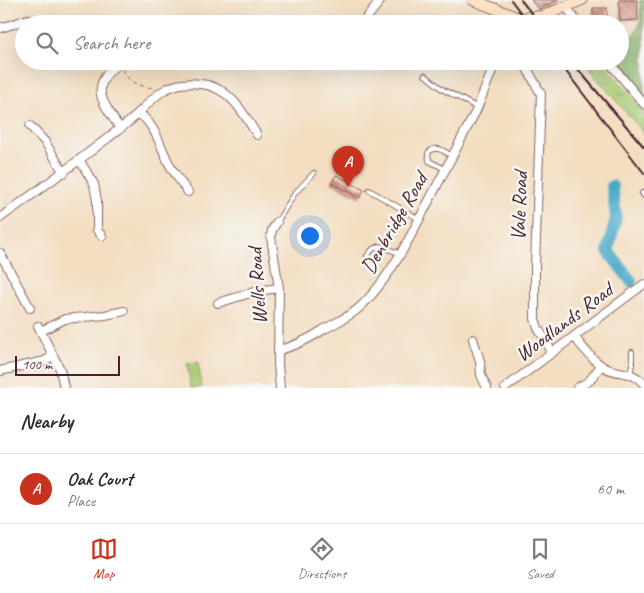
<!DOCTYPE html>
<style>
:root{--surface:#fff;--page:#f7f7f7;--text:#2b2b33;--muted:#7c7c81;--line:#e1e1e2;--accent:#c8321e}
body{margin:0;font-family:Caveat,sans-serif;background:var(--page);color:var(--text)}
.scale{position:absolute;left:15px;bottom:12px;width:105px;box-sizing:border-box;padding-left:5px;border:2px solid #4a1f2b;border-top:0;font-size:14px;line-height:18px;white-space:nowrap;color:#4a1f2b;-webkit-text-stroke:4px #f6f6f2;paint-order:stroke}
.you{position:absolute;left:309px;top:235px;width:18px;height:18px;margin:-12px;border:4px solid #fff;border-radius:50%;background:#1a73e8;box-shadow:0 0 0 8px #1a73e833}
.badge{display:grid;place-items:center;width:32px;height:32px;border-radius:50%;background:var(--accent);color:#fff;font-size:16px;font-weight:700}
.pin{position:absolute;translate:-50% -41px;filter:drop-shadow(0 1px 2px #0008)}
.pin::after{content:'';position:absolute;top:26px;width:18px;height:15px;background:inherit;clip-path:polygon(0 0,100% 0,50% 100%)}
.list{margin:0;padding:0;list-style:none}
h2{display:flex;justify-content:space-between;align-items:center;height:65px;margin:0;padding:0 20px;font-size:21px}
h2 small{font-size:16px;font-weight:400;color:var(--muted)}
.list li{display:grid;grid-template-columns:32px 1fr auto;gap:15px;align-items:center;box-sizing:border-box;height:70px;padding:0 20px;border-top:1px solid var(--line)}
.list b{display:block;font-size:19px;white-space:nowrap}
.list p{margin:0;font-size:16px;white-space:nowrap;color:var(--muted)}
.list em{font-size:16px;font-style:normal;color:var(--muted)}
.icon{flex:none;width:28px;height:28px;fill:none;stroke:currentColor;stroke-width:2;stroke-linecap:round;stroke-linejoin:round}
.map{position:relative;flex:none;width:644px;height:388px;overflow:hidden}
.search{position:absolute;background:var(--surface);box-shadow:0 5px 20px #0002;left:15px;right:15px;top:15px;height:55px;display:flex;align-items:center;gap:12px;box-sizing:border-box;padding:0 18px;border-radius:28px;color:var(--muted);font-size:19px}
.sheet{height:135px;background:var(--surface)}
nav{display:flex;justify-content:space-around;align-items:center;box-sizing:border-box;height:70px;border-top:1px solid var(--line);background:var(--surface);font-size:14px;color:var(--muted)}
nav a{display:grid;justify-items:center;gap:2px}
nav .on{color:var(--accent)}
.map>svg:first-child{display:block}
.grass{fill:url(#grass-tufts);stroke:#7a7550}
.forest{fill:url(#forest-crowns);stroke:#686748}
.park{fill:#a9cb74;stroke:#7a7550}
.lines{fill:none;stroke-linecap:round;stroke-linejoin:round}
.river{stroke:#49a9c8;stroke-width:12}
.building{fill:url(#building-back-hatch)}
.service-casing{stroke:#856260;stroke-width:6}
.minor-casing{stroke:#856260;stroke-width:10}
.secondary-casing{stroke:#856260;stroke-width:12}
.path{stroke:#856260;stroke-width:1;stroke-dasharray:4 4;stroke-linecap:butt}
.service{stroke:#fff;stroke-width:4}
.minor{stroke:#fff;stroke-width:8}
.secondary{stroke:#fee4c6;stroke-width:10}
.rail{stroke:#4a1f2b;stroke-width:2}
.labels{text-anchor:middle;stroke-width:5;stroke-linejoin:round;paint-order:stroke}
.street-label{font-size:21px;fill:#4a1f2b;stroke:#f6f6f2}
</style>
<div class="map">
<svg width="644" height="388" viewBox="0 0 644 388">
<defs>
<pattern id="grass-tufts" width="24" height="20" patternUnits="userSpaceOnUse" patternTransform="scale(1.25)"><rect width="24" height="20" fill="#a9cb74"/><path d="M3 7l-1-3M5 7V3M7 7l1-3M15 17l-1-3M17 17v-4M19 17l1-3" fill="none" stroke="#93ae65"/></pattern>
<pattern id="forest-crowns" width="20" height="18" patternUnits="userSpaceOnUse" patternTransform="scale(1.25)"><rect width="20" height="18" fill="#86af66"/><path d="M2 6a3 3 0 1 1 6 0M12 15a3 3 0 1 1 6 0" fill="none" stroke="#708e54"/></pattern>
<pattern id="building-back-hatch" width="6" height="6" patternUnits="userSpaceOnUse" patternTransform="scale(1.25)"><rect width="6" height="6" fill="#d49488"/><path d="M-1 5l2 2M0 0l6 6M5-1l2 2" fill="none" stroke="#ae786f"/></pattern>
</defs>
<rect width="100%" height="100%" fill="#f6f6f2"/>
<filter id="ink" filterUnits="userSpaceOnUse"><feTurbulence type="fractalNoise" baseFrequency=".02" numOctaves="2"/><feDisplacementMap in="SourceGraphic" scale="10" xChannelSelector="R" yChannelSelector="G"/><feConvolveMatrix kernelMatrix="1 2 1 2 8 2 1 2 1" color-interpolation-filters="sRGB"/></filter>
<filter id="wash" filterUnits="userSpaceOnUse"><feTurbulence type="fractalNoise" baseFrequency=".0096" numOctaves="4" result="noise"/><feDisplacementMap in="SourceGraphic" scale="20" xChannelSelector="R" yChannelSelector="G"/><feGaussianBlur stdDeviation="1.12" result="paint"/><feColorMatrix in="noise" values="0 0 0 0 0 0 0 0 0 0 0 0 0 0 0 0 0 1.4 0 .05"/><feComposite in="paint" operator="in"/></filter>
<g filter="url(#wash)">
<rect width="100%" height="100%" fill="#f3dec1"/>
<g class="grass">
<path d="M568,15L575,24H551L550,22Z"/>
<path d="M582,61H602L644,111V133Z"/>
</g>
<path class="forest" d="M640,0H644V94L616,61H620V54L626,51L625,35L634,36L640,23Z"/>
<path class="park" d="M198,362L202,387L191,388L187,364Z"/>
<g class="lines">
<path class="river" d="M612,186L616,217L608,251L631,281"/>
</g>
<g id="blocks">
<g class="building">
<path d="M531,0H558L539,9Z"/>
<path d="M619,0H637L638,20L620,21Z"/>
<rect x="593" y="8" width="14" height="16"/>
<path d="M336,175L364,190L360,198L331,183Z"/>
</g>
</g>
</g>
<g filter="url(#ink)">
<use href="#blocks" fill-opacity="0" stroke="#856260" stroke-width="1"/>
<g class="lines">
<g class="service-casing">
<g id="service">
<path d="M425,75L442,89L478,108"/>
<path d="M445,169L429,161L428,153C435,144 444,151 452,156"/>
<path d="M369,190L419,219"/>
<path d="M642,193L644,196"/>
<path d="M277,222L295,193L314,173"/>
<path d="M367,256L373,249L380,246L401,254"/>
<path d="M630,374L632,365V352"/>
</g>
</g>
<g class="minor-casing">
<g id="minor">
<path d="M566,6L578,24"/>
<path d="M362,24L381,0"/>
<path d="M0,27L1,28L28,19"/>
<path d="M523,61L541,94L535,266V319L538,328L552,352"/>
<path d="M608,61L644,104"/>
<path d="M115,66C87,90 106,105 120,129"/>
<path d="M138,113C157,125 161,151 172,169C177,177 182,184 188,192"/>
<path d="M30,126L45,142L64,173"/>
<path d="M80,161L94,184L97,201V230L102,236"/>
<path d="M0,218C43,187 85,156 126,124C141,113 150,98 166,89C176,84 188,82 200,84C229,86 243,112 257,135"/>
<path d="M277,222L272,230L271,237L279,289L278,364L280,388"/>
<path d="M0,253L30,308"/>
<path d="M218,303L257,291L279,288"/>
<path d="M38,326L60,369L64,388"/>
<path d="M41,331L65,319L105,315L124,311"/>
<path d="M574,337C583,347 591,359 602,366C617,376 630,368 644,384"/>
<path d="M473,339L480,361L481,375L487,388"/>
<path d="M278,350C294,347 309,339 323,330C335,323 349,317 359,308C380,289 397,261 410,237L476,111L496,61"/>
<path d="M0,371L45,361L52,356"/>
<path d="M505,388L644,284"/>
<path d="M577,388L589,381L601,366"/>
</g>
</g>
<g class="secondary-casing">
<path id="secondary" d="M473,0L519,18L543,16L582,0"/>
</g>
<path class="path" d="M122,70C131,84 137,85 153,88"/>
<use href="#service" class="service"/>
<use href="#minor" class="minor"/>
<use href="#secondary" class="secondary"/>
<g class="rail">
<path d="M511,0L529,24"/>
<path d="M521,0L540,24"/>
<path d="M558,61L644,173"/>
<path d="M571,61L644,147"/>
</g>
</g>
</g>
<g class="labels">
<g class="street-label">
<text transform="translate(519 206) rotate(-88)" y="7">Vale Road</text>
<text transform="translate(394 223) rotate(-60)" y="7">Denbridge Road</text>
<text transform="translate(257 286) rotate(-94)" y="7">Wells Road</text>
<text transform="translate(564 322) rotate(-37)" y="7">Woodlands Road</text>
</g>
</g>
</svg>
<div class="scale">100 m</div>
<div class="you"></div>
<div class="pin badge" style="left:348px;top:187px">A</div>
<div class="search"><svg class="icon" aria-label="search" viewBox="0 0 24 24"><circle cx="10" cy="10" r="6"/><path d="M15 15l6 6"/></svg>Search here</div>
</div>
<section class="sheet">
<h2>Nearby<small></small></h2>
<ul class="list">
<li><span class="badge">A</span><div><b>Oak Court</b><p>Place</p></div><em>60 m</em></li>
</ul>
</section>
<nav>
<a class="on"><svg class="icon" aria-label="map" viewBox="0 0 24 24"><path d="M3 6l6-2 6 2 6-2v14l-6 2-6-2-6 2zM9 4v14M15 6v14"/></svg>Map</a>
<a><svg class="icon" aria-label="directions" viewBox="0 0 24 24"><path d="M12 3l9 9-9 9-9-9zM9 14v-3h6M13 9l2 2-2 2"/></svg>Directions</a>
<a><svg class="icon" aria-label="saved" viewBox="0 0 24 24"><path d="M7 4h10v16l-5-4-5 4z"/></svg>Saved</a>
</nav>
